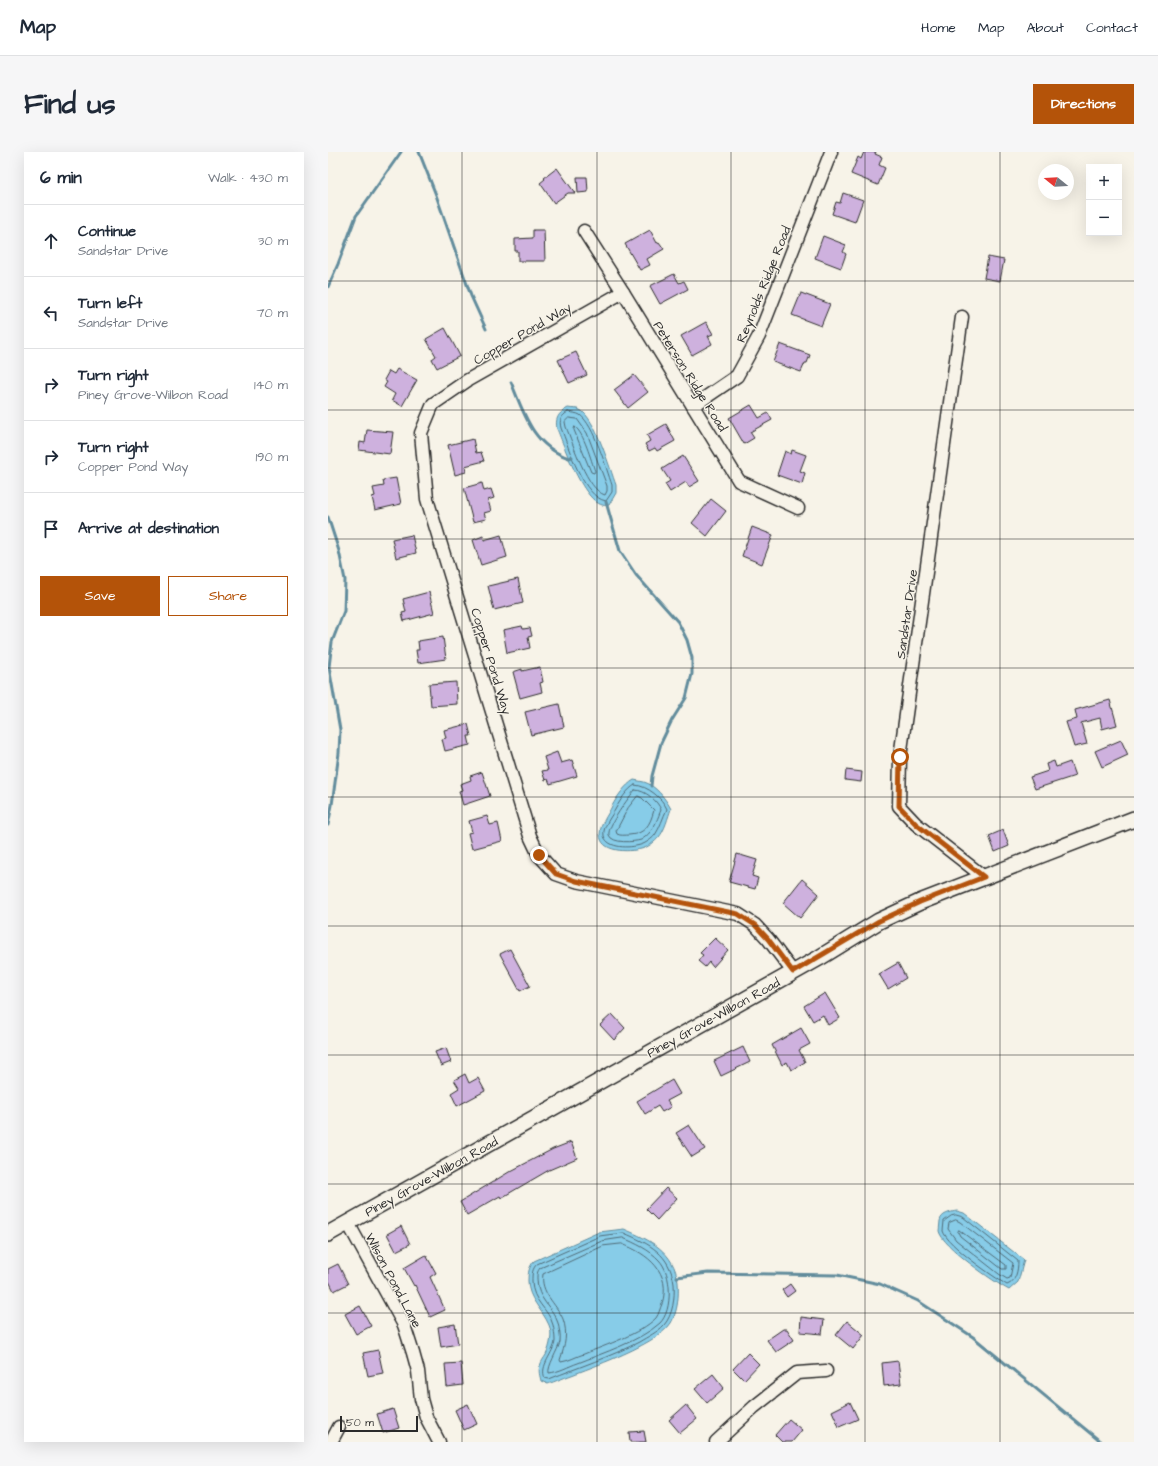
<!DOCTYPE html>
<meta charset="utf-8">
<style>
:root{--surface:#fff;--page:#f6f6f7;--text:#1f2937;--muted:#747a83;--line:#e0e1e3;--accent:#b45309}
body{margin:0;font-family:"Architects Daughter",sans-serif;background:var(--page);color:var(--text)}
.controls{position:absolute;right:12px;top:12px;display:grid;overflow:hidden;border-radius:0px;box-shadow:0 4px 16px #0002}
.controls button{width:36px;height:36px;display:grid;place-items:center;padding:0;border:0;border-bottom:1px solid var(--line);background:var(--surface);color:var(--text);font:20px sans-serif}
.compass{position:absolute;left:710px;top:12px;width:36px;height:36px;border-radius:50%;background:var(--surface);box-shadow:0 4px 16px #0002;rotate:288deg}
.scale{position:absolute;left:12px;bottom:10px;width:78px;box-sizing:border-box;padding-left:4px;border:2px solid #2b2b2b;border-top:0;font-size:11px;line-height:14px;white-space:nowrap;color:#2b2b2b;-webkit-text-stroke:3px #f7f3e8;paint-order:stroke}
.stop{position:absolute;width:12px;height:12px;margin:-9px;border:3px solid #b45309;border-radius:50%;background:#fff}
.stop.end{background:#b45309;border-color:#fff;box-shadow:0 1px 4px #0008}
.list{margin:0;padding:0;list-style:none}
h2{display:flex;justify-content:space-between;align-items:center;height:52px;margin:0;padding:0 16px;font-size:17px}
h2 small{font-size:13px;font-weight:400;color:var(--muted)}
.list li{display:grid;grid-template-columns:26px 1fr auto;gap:12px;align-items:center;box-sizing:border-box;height:72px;padding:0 16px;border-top:1px solid var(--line)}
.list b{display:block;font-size:15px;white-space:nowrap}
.list p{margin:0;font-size:13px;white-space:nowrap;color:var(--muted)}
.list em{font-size:13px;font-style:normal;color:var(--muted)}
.actions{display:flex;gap:8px;padding:12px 16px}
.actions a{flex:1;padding:9px 0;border:1px solid var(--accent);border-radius:0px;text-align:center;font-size:14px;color:var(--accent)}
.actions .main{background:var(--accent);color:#fff}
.icon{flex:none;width:22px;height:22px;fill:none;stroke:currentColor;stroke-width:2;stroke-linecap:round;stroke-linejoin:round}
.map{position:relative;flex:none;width:806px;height:1290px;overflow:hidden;border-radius:0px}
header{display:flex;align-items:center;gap:24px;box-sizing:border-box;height:56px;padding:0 20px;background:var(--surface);border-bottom:1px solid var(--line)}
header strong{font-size:19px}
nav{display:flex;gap:22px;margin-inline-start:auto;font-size:14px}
.intro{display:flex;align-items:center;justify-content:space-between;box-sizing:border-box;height:96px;padding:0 24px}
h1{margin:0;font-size:28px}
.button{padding:10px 18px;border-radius:0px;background:var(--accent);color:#fff;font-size:14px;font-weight:700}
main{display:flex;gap:24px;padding:0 24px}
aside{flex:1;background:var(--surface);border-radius:0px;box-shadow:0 4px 16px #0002}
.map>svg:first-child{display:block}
.water{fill:#87cce8;stroke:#628c9c}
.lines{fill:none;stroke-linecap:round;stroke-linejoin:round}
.shore{stroke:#506b77;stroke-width:1}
.stream{stroke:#628c9c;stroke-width:3}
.building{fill:#ceb1de;stroke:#2b2b2b}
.minor-casing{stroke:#2b2b2b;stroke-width:15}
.tertiary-casing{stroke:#2b2b2b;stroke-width:18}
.minor{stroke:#f7f3e8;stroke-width:12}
.tertiary{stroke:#f7f3e8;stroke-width:15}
.route{stroke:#b45309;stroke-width:5}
.grid{fill:none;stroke:#2b2b2b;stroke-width:1;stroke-opacity:0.55}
.labels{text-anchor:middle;stroke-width:3;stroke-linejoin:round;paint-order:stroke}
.street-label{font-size:13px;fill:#2b2b2b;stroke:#f7f3e8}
</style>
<header>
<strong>Map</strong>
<nav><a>Home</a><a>Map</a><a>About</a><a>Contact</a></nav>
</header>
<div class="intro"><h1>Find us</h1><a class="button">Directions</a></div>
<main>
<aside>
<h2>6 min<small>Walk · 430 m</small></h2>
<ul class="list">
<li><svg class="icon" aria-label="ahead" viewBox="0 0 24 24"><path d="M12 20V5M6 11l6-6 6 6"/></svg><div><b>Continue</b><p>Sandstar Drive</p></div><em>30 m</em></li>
<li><svg class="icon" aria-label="left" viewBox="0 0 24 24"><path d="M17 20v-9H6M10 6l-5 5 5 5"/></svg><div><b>Turn left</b><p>Sandstar Drive</p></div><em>70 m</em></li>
<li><svg class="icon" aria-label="right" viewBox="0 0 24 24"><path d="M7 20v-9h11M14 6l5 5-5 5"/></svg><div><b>Turn right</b><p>Piney Grove-Wilbon Road</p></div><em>140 m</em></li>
<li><svg class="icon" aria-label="right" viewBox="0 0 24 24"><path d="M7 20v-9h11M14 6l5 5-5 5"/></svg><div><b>Turn right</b><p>Copper Pond Way</p></div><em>190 m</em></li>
<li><svg class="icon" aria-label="arrive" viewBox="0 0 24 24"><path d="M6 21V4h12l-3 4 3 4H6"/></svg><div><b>Arrive at destination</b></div></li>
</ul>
<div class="actions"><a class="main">Save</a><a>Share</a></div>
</aside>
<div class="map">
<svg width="806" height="1290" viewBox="0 0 806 1290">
<rect width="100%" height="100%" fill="#f7f3e8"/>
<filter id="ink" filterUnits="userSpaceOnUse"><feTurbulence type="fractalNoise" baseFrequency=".025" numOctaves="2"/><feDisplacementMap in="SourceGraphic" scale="8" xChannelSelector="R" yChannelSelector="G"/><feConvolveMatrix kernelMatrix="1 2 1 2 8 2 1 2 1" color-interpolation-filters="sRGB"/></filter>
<g filter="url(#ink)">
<g class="water">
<path d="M240,256C244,257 249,256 252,258C267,265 282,317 288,333V341L281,353C258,360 236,293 229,277C227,267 230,261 240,256Z"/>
<path d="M306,628C309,629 313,629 316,630C327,633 338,647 343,657C340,665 337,678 331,685C327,690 319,696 313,697C301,700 272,701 272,682C272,672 280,663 284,654C289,645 297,633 306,628Z"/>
<path d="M629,1059L636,1061L696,1108L690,1130L681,1138C666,1130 614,1094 611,1079C611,1076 612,1072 612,1069C613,1062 622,1060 629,1059Z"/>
<path d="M296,1077C322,1088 346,1099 350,1130C351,1143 350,1159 343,1171C328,1195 247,1221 220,1232L213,1229C212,1224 210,1219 212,1214C213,1210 216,1206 218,1203C222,1194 225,1182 221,1173C214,1157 200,1147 200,1129C200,1120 201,1115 206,1109L271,1080Z"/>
</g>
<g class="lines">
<g class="shore">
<path d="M240,260C244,261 249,261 252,263C266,273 278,316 284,333V340L278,349C255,345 241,296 233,276C231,268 233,264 240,260Z"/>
<path d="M241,266L249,267L259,281L279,334V339L277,343C259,338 245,291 238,275L237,270Z"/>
<path d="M247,275C256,281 263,308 267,319L266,321L263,320L246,278Z"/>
<path d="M307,633C320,634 334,646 339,657C335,665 332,676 327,683C324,687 317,692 312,693C302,696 280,697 276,684C274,675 284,664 288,656C292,649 299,637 307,633Z"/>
<path d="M307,638C317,638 330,649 333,658C330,665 327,675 322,680C320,683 316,686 313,688C306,690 284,692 281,683C279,674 301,645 307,638Z"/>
<path d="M310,644L314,646L326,658C322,673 317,682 301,683C296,683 293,684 289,682L288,679L300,656Z"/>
<path d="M628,1063L635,1065L690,1109C690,1118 688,1130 679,1133C666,1125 619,1093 615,1079C615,1076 616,1072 616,1069L623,1064Z"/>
<path d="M628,1068L632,1070L685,1111L682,1126L679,1127L671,1122L628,1088L620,1077L621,1071Z"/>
<path d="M631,1078L678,1113V1117H674L632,1084L630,1080Z"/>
<path d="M296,1081C322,1092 342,1102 346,1132C347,1145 345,1163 336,1173C330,1180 319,1185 311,1190C282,1205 251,1215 221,1227L217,1226C211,1214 226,1201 227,1189C227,1184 226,1177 225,1173C221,1157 204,1150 204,1129C204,1122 204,1117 209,1112L272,1084Z"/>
<path d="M295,1086C307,1091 322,1098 331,1108C344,1121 345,1158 332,1171C312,1189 275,1201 250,1211C241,1214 231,1220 221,1221C219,1215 230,1198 232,1190C233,1184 231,1176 230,1171C225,1155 209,1148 209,1127C209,1122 209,1120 212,1116L274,1089Z"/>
<path d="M294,1092C320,1102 344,1120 334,1152C332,1156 331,1162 328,1166C312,1182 278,1193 256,1202C249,1204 241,1209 233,1210L232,1208C237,1194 240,1181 235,1167C228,1151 212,1141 215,1122L275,1094Z"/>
</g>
<g class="stream">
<path d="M91,0L108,43L143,144L158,177"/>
<path d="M0,135L10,112L28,64L73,0"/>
<path d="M183,230C196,262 205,294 241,306L244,305"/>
<path d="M278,350L292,399L308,423L350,470L359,488L364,506V522L358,546L344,568L333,591L324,624L323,634"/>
<path d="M0,365L11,399L17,428L16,459L4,490L1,515L12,578L11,601L4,653L0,673"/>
<path d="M349,1125L380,1121L509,1123L552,1132L590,1149L645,1185L773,1290"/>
</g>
</g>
<g class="building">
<path d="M536,0H548L547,2L554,5L551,13L557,16L550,33L523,22L530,5L533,7Z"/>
<path d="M229,16L247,41H240L226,51L212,31L217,27L216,26Z"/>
<path d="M249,25H259L260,40L250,41Z"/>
<path d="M515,41L535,48L527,70L504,62L508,50L512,51Z"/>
<path d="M205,78H216L217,109H190V99H187V87L205,86Z"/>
<path d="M322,78L329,91L331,90L336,97L319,107L322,113L312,118L297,92Z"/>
<path d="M495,84L518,93L515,100L518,102L513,116L487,106Z"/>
<path d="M660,105L676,108L672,129L656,126Z"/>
<path d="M346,122L351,131L356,129L360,137L332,152L322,134Z"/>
<path d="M473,141L502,152L493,174L464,163Z"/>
<path d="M378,170L385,182L380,184L384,192L364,203L353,184Z"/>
<path d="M117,176L132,204L109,216L104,207L108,204L98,187Z"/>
<path d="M452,192L482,203L479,211H477L473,220L445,210Z"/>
<path d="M248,200L259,223L241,231L230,208Z"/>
<path d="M69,217L89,228L74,254L64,248L67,242L56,235L59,230L56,228L61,219L66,222Z"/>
<path d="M306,223L320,240L300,256L286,238Z"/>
<path d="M423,253L431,266L440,261L444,268L422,280L426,286L416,292L401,266Z"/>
<path d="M338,272L347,289L329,299L327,296L321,299L317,292L322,289L319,283Z"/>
<path d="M39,278L65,280L62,302L31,298L32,290L37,291Z"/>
<path d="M145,287L148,301L153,300L156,309L137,314L138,320L127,323L120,293Z"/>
<path d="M464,298L478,303L472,319L477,321L474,332L449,323L457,299L463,302Z"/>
<path d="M355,304L371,329L361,335L358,330L342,340L337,332L342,329L334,317Z"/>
<path d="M68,326L73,352L47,358L44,345L47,344L45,336L56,334L55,328Z"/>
<path d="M154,331L156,339L163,337L166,346L160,348L163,359L156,361L158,367L145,370L136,336Z"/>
<path d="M383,347L398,359L379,384L364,371Z"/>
<path d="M424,375L445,383L434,412L414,404Z"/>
<path d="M84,383L88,401L68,406L64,387Z"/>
<path d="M173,383L179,405L153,413L145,388L155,384L156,388Z"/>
<path d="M190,427L195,451L166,458L160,434Z"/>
<path d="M101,440L106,461L76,469L74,461L78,460L75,447Z"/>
<path d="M194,474L195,477L202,476L204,484L200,485L202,496L179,501L175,478Z"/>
<path d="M115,485L118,507L90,511L88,498H91L90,489Z"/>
<path d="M212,515L215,530L212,531L214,540L192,546L185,520L194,517V519Z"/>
<path d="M128,530L129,552L103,554L101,532Z"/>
<path d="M782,548L789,573L774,577L772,566L753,571L759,592L746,595L738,570L749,567L747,558Z"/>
<path d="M231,552L236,575L203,583L197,560Z"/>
<path d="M140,572L143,584H140L142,593L117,599L114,587L118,586L116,578Z"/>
<path d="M793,588L800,603L774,615L767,599Z"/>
<path d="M229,600L233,611L244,608L249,624L222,632L220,627L217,628L214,619L220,618L216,605Z"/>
<path d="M726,609L728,615L742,610L747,624L707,637L702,625L720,619L718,612Z"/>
<path d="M518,618L534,620L533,630L517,628Z"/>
<path d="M154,620L162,644L135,653L131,639L134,638L132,632L143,628L142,624Z"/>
<path d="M159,664L162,673L170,671L174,689L144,697L140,681L144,680L141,669Z"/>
<path d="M675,678L681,694L667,700L661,684Z"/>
<path d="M409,702L429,708L424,724L430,726L427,737L401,730Z"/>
<path d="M474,727L491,742L472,766L455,751Z"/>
<path d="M387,786L400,798L385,815L381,810L377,815L370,809L375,803L372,801Z"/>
<path d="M182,797L202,834L192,839L172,802Z"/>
<path d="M570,811L578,826L560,837L551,822Z"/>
<path d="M497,841L512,866L500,873L495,863L485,869L476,854Z"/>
<path d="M284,862L297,876L286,888L272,873Z"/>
<path d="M473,876L482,892L471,898L477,910L463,918L459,910L454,913L444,893Z"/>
<path d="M415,895L422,910L393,924L386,909Z"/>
<path d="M118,896L123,910L113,914L107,900Z"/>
<path d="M137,922L141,931L150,926L157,939L129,954L123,941L131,936L126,928Z"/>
<path d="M344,928L352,942L339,949L343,955L334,960L330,954L317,962L309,949Z"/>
<path d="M361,973L377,997L364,1005L348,981Z"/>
<path d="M243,990L249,1006L221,1018L173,1046L172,1044L139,1063L132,1050L181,1020L225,997Z"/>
<path d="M338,1036L349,1046L329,1068L318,1057Z"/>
<path d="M73,1074L82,1092L68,1099L59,1082Z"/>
<path d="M98,1103L108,1121L102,1125L117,1158L102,1165L87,1133L86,1134L76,1116Z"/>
<path d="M10,1112L20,1132L6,1139L0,1127V1117Z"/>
<path d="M462,1132L467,1139L459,1145L454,1138Z"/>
<path d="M32,1154L43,1174L28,1182L17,1162Z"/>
<path d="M473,1165L496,1168L494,1182L472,1180Z"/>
<path d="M519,1169L536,1183L525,1197L508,1183Z"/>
<path d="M127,1172L130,1192L113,1195L110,1175Z"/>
<path d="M455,1177H459L466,1188L448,1200L439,1188Z"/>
<path d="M50,1198L55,1221L40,1224L35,1201Z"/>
<path d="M420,1201L431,1212L416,1228L405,1217Z"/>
<path d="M570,1209L573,1232L556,1234L554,1211Z"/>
<path d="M133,1211L135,1233L119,1235L117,1212Z"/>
<path d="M385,1222L396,1236L379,1251L367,1237Z"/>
<path d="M522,1250L530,1267L511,1275L504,1259Z"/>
<path d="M140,1252L149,1272L136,1278L127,1258Z"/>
<path d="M358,1253L369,1267L352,1281L341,1268Z"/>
<path d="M65,1257L71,1276L55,1281L49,1262Z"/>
<path d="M461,1267L474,1278L464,1290H454L447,1283Z"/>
<path d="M316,1279L318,1290H302L301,1280Z"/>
</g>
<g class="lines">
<g class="minor-casing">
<g id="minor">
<path d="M256,79L295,140L411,329L470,356"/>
<path d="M295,140L140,228L105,252L93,281L99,347L202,684L211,703L228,722L248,729L410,762L427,773L440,787L465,820"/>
<path d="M634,165L572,605L571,654L588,672L656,725"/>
<path d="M365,254L409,224L431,184L503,0"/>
<path d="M20,1071L76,1173L85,1201L90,1219L93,1247L98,1265L111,1290"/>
<path d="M3,1290L11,1275"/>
<path d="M388,1290L426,1255L469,1221L498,1219"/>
</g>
</g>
<g class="tertiary-casing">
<path id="tertiary" d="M0,1082L491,806L551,769L592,750L806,667"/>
</g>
<use href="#minor" class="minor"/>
<use href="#tertiary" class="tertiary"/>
</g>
</g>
<g class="lines" filter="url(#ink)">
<path class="route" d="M211,703L228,722L248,729L410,762L427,773L440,787L465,820L551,769L592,750L656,725L588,672L571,654L572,605"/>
</g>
<path class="grid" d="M134,0V1290M269,0V1290M403,0V1290M537,0V1290M672,0V1290M0,129H806M0,258H806M0,387H806M0,516H806M0,645H806M0,774H806M0,903H806M0,1032H806M0,1161H806"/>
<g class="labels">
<g class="street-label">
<text transform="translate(435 132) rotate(-68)" y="5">Reynolds Ridge Road</text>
<text transform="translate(194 181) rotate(-30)" y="5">Copper Pond Way</text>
<text transform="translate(363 224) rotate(58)" y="5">Peterson Ridge Road</text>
<text transform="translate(578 462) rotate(-82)" y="5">Sandstar Drive</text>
<text transform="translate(164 509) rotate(73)" y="5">Copper Pond Way</text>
<text transform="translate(385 865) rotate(-29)" y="5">Piney Grove-Wilbon Road</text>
<text transform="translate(103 1024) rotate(-29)" y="5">Piney Grove-Wilbon Road</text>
<text transform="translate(66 1128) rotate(62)" y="5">Wilson Pond Lane</text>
</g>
</g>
</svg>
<div class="controls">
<button>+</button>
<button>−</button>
</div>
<svg class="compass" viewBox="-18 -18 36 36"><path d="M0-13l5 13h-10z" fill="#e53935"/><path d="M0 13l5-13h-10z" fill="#747a83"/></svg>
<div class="scale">50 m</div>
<div class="stop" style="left:572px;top:605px"></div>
<div class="stop end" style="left:211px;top:703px"></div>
</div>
</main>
